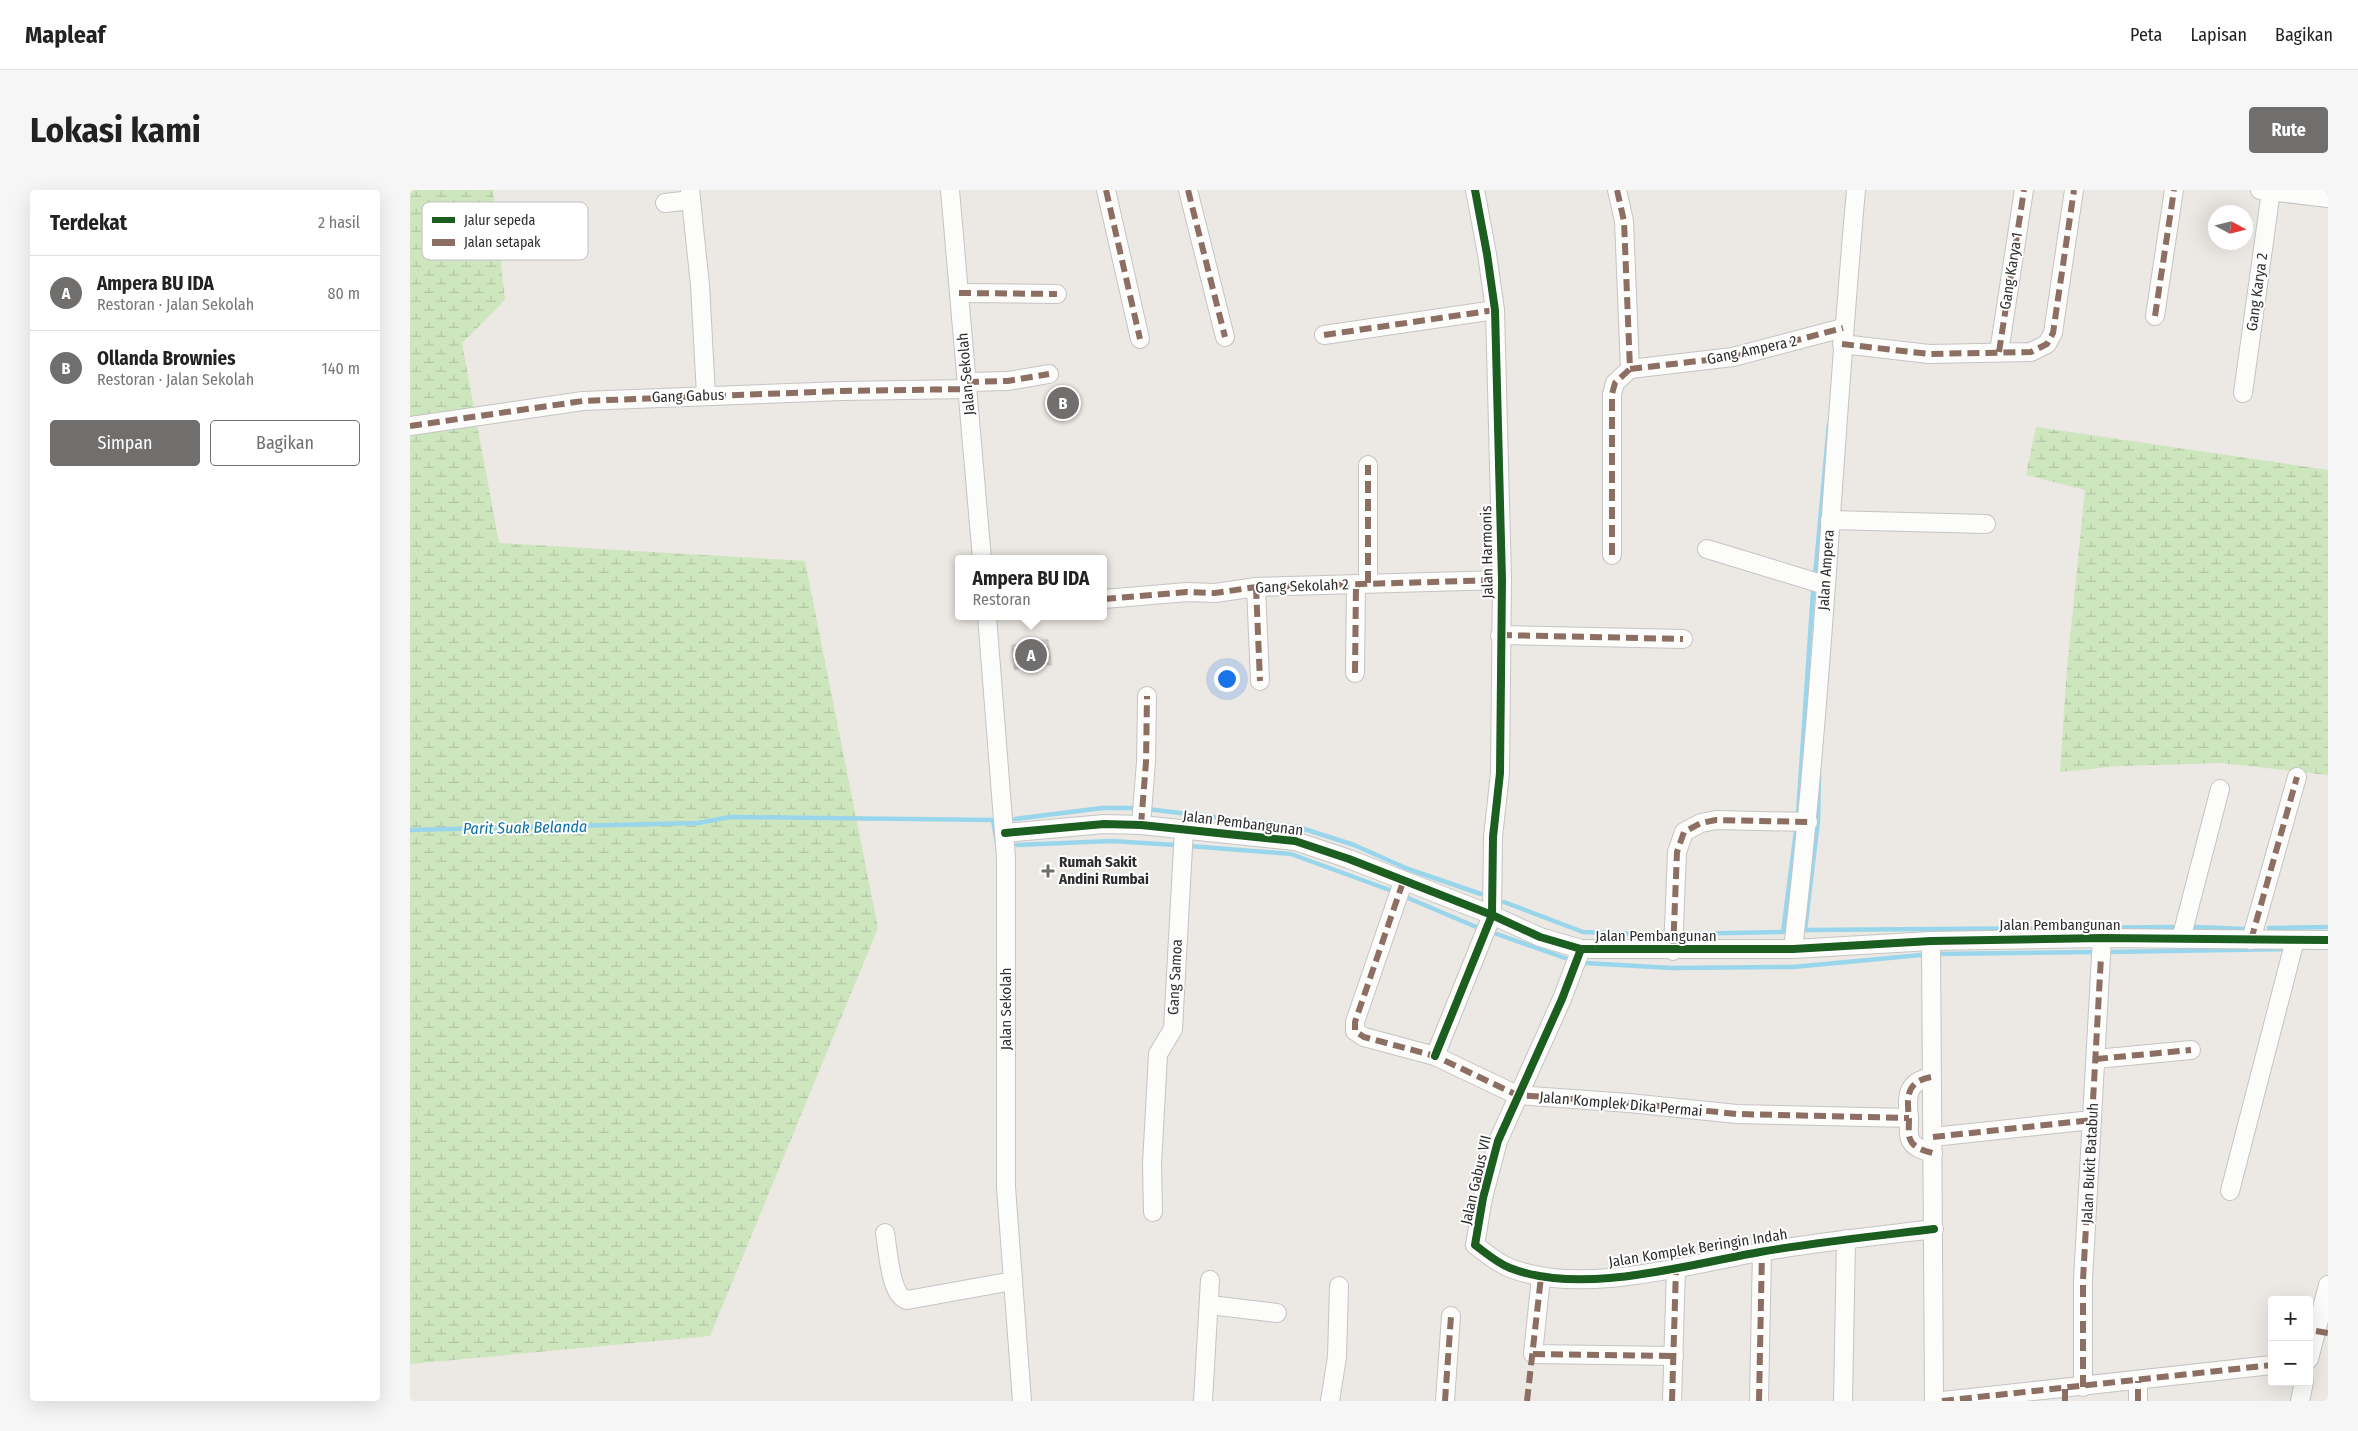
<!DOCTYPE html>
<html lang="id">
<meta charset="utf-8">
<style>
:root{--surface:#fff;--page:#f6f6f6;--text:#222;--muted:#767676;--line:#e0e0e0;--accent:#706f6e}
body{margin:0;font-family:"Fira Sans Condensed",sans-serif;background:var(--page);color:var(--text)}
.controls{position:absolute;right:15px;bottom:15px;display:grid;overflow:hidden;border-radius:5px;box-shadow:0 5px 20px #0002}
.controls button{width:45px;height:45px;display:grid;place-items:center;padding:0;border:0;border-bottom:1px solid var(--line);background:var(--surface);color:var(--text);font:25px sans-serif}
.compass{position:absolute;left:1798px;top:15px;width:45px;height:45px;border-radius:50%;background:var(--surface);box-shadow:0 5px 20px #0002;rotate:97deg}
.you{position:absolute;left:816px;top:488px;width:18px;height:18px;margin:-12px;border:4px solid #fff;border-radius:50%;background:#1a73e8;box-shadow:0 0 0 8px #1a73e833}
.badge{display:grid;place-items:center;width:32px;height:32px;border-radius:50%;background:var(--accent);color:#fff;font-size:16px;font-weight:700}
.pin{position:absolute;translate:-50% -50%;border:2px solid #fff;box-shadow:0 1px 5px #0006}
.popup{position:absolute;left:545px;top:365px;width:152px;height:65px;box-sizing:border-box;display:grid;place-content:center;border-radius:5px;background:var(--surface);filter:drop-shadow(0 1px 4px #0005);font-size:16px;white-space:nowrap;color:var(--muted)}
.popup b{font-size:19px;color:var(--text)}
.popup::after{content:'';position:absolute;left:50%;top:100%;margin-left:-10px;border:10px solid transparent;border-top-color:var(--surface)}
.list{margin:0;padding:0;list-style:none}
h2{display:flex;justify-content:space-between;align-items:center;height:65px;margin:0;padding:0 20px;font-size:21px}
h2 small{font-size:16px;font-weight:400;color:var(--muted)}
.list li{display:grid;grid-template-columns:32px 1fr auto;gap:15px;align-items:center;box-sizing:border-box;height:75px;padding:0 20px;border-top:1px solid var(--line)}
.list b{display:block;font-size:19px;white-space:nowrap}
.list p{margin:0;font-size:16px;white-space:nowrap;color:var(--muted)}
.list em{font-size:16px;font-style:normal;color:var(--muted)}
.actions{display:flex;gap:10px;padding:15px 20px}
.actions a{flex:1;padding:11px 0;border:1px solid var(--accent);border-radius:5px;text-align:center;font-size:18px;color:var(--accent)}
.actions .main{background:var(--accent);color:#fff}
.map{position:relative;flex:none;width:1918px;height:1211px;overflow:hidden;border-radius:5px}
header{display:flex;align-items:center;gap:30px;box-sizing:border-box;height:70px;padding:0 25px;background:var(--surface);border-bottom:1px solid var(--line)}
header strong{font-size:24px}
nav{display:flex;gap:28px;margin-inline-start:auto;font-size:18px}
.intro{display:flex;align-items:center;justify-content:space-between;box-sizing:border-box;height:120px;padding:0 30px}
h1{margin:0;font-size:35px}
.button{padding:12px 22px;border-radius:5px;background:var(--accent);color:#fff;font-size:18px;font-weight:700}
main{display:flex;gap:30px;padding:0 30px}
aside{flex:1;background:var(--surface);border-radius:5px;box-shadow:0 5px 20px #0002}
.map>svg:first-child{display:block}
.wetland{fill:url(#wetland-marsh)}
.lines{fill:none;stroke-linecap:round;stroke-linejoin:round}
.stream{stroke:#99d6ec;stroke-width:4.5}
.building{fill:url(#building-back-hatch);stroke:#d7d4d0}
.minor-casing{stroke:#c5c4c5;stroke-width:20}
.minor{stroke:#fcfcfb;stroke-width:18}
.quiet{stroke:#8d6e63;stroke-width:6;stroke-dasharray:12 6;stroke-linecap:butt}
.cycleway-casing{stroke:#fff;stroke-width:11}
.cycleway{stroke:#1b5e20;stroke-width:8}
.poi-dot{fill:#706f6e;stroke:#fff;stroke-width:2}
.labels{text-anchor:middle;stroke-width:4;stroke-linejoin:round;paint-order:stroke}
.street-label{font-size:15px;fill:#2e2e2e;stroke:#fff}
.poi-label{font-size:15px;font-weight:bold;fill:#2e2e2e;stroke:#fff;text-anchor:start}
.water-label{font-size:16px;font-style:italic;fill:#0d6fa3;stroke:#fff}
.key{fill:#fff;stroke:#c0c0c0;stroke-width:1}
.key-label{font-size:14px;fill:#2e2e2e}
</style>
<header>
<strong>Mapleaf</strong>
<nav><a>Peta</a><a>Lapisan</a><a>Bagikan</a></nav>
</header>
<div class="intro"><h1>Lokasi kami</h1><a class="button">Rute</a></div>
<main>
<aside>
<h2>Terdekat<small>2 hasil</small></h2>
<ul class="list">
<li><span class="badge">A</span><div><b>Ampera BU IDA</b><p>Restoran · Jalan Sekolah</p></div><em>80 m</em></li>
<li><span class="badge">B</span><div><b>Ollanda Brownies</b><p>Restoran · Jalan Sekolah</p></div><em>140 m</em></li>
</ul>
<div class="actions"><a class="main">Simpan</a><a>Bagikan</a></div>
</aside>
<div class="map">
<svg width="1918" height="1211" viewBox="0 0 1918 1211">
<defs>
<pattern id="wetland-marsh" width="20" height="14" patternUnits="userSpaceOnUse" patternTransform="scale(1.25)"><rect width="20" height="14" fill="#cee6be"/><path d="M1 5h8M5 5V1M11 12h8M15 12V8" fill="none" stroke="#b1c6a4"/></pattern>
<pattern id="building-back-hatch" width="6" height="6" patternUnits="userSpaceOnUse" patternTransform="scale(1.25)"><rect width="6" height="6" fill="#d1cecb"/><path d="M-1 5l2 2M0 0l6 6M5-1l2 2" fill="none" stroke="#b4b1af"/></pattern>
</defs>
<rect width="100%" height="100%" fill="#ece8e4"/>
<g class="wetland">
<path d="M0,0H83L95,110L52,153L89,353L395,371L468,738L300,1146L0,1174Z"/>
<path d="M1626,237L1918,280V585L1812,573L1710,576L1650,582L1657,478L1675,300L1616,285Z"/>
</g>
<g class="lines">
<g class="stream">
<path d="M1405,386L1419,234"/>
<path d="M1409,585L1408,631L1395,740L1767,737"/>
<path d="M737,619L888,637L944,655L998,679L1071,704"/>
<path d="M1388,624L1403,402"/>
<path d="M605,629L692,618H727"/>
<path d="M0,640L288,633L320,627L583,630L587,654"/>
<path d="M607,655L701,651L765,655"/>
<path d="M779,656L881,664L985,702"/>
<path d="M991,705L1071,739"/>
<path d="M1094,712L1173,742L1254,745"/>
<path d="M1784,737L1835,739"/>
<path d="M1859,738L1918,737"/>
<path d="M1084,743L1155,768"/>
<path d="M1270,744L1373,742L1386,641"/>
<path d="M1700,762L1879,759"/>
<path d="M1525,764L1686,762"/>
<path d="M1175,773L1262,778L1383,777L1511,765"/>
</g>
</g>
<path class="building" d="M638,449L642,475L604,480L601,455Z"/>
<g class="lines">
<g class="minor-casing">
<g id="minor">
<path d="M280,0L290,95L296,205"/>
<path d="M540,0L572,369"/>
<path d="M696,0L730,149"/>
<path d="M778,0L815,147"/>
<path d="M1207,0L1214,31L1220,179L1323,167L1433,138"/>
<path d="M1850,0L1918,8"/>
<path d="M255,13L281,10"/>
<path d="M549,103L647,104"/>
<path d="M1745,126L1764,0"/>
<path d="M914,145L1085,120"/>
<path d="M1432,154L1519,164L1621,162L1637,154L1643,143L1664,0"/>
<path d="M1589,162L1614,0"/>
<path d="M557,192L598,191L639,184"/>
<path d="M1833,203L1861,1"/>
<path d="M0,236L173,211L432,201L558,199"/>
<path d="M1420,330L1576,334"/>
<path d="M1297,359L1415,395"/>
<path d="M1202,365V204L1205,193L1220,179"/>
<path d="M958,393V275"/>
<path d="M846,397L850,491"/>
<path d="M694,409L777,402L805,403L846,397L1092,390"/>
<path d="M577,426L596,668V997L612,1211"/>
<path d="M1090,445L1273,449"/>
<path d="M945,483L946,394"/>
<path d="M731,635L736,572L737,506"/>
<path d="M595,643L694,634L731,635L885,651L939,669L1082,725L1130,747L1171,759H1383L1521,751L1692,748L1918,750"/>
<path d="M993,692L945,832V841L954,847L1025,866L1107,905L1219,913L1327,924L1499,928"/>
<path d="M1771,749L1810,599"/>
<path d="M1841,750L1887,587"/>
<path d="M1521,751L1524,1211"/>
<path d="M1171,759L1152,809L1088,951L1073,1008L1065,1055C1076,1063 1087,1073 1100,1078C1172,1106 1276,1075 1350,1062C1408,1052 1466,1046 1524,1039"/>
<path d="M1383,759C1413,507 1423,253 1446,0"/>
<path d="M1263,761L1267,662L1274,642L1291,633L1306,630L1398,632"/>
<path d="M1025,866L1082,725L1083,647L1090,583L1092,390L1085,120L1077,64L1065,0"/>
<path d="M1686,869L1781,860"/>
<path d="M1521,887C1495,892 1497,908 1499,929C1499,935 1498,944 1500,949C1503,958 1515,961 1523,963"/>
<path d="M1523,947L1682,930"/>
<path d="M1820,1001L1885,750"/>
<path d="M743,1022L742,974L748,864L763,839L774,639"/>
<path d="M475,1043C478,1059 480,1106 497,1110L603,1091"/>
<path d="M1131,1087L1123,1164L1264,1166"/>
<path d="M800,1115L867,1123"/>
<path d="M1899,1169L1918,1095"/>
<path d="M1673,1197V1090L1692,748"/>
<path d="M793,1211L800,1090"/>
<path d="M920,1211L927,1167L929,1096"/>
<path d="M1035,1211L1041,1126"/>
<path d="M1262,1211L1266,1078"/>
<path d="M1349,1211L1352,1061"/>
<path d="M1433,1211L1436,1049"/>
<path d="M1532,1211L1862,1175"/>
<path d="M1728,1211V1191"/>
<path d="M1890,1211L1894,1192"/>
</g>
</g>
<use href="#minor" class="minor"/>
<g class="quiet">
<path d="M696,0L730,149"/>
<path d="M778,0L815,147"/>
<path d="M1207,0L1214,31L1220,179L1323,167L1433,138"/>
<path d="M549,103L647,104"/>
<path d="M1745,126L1764,0"/>
<path d="M914,145L1085,120"/>
<path d="M1432,154L1519,164L1621,162L1637,154L1643,143L1664,0"/>
<path d="M1589,162L1614,0"/>
<path d="M557,192L598,191L639,184"/>
<path d="M0,236L173,211L432,201L558,199"/>
<path d="M1202,365V204L1205,193L1220,179"/>
<path d="M958,393V275"/>
<path d="M846,397L850,491"/>
<path d="M694,409L777,402L805,403L846,397L1092,390"/>
<path d="M1090,445L1273,449"/>
<path d="M945,483L946,394"/>
<path d="M731,635L736,572L737,506"/>
<path d="M993,692L945,832V841L954,847L1025,866L1107,905L1219,913L1327,924L1499,928"/>
<path d="M1841,750L1887,587"/>
<path d="M1263,761L1267,662L1274,642L1291,633L1306,630L1398,632"/>
<path d="M1686,869L1781,860"/>
<path d="M1521,887C1495,892 1497,908 1499,929C1499,935 1498,944 1500,949C1503,958 1515,961 1523,963"/>
<path d="M1523,947L1682,930"/>
<path d="M1906,1141L1918,1143"/>
<path d="M1123,1164L1264,1166"/>
<path d="M1673,1197V1090L1691,767"/>
<path d="M1035,1211L1041,1126"/>
<path d="M1117,1211L1131,1087"/>
<path d="M1262,1211L1266,1078"/>
<path d="M1349,1211L1352,1061"/>
<path d="M1532,1211L1862,1175"/>
<path d="M1655,1211V1198"/>
<path d="M1728,1211V1191"/>
</g>
<g class="cycleway-casing">
<g id="cycleway">
<path d="M595,643L694,634L731,635L885,651L939,669L1082,725L1130,747L1171,759H1383L1521,751L1692,748L1918,750"/>
<path d="M1171,759L1152,809L1088,951L1073,1008L1065,1055C1076,1063 1087,1073 1100,1078C1172,1106 1276,1075 1350,1062C1408,1052 1466,1046 1524,1039"/>
<path d="M1025,866L1082,725L1083,647L1090,583L1092,390L1085,120L1077,64L1065,0"/>
</g>
</g>
<use href="#cycleway" class="cycleway"/>
</g>
<path class="poi-dot" d="M635.5 673.5h5v5h5v5h-5v5h-5v-5h-5v-5h5z"/>
<g class="labels">
<g class="street-label">
<text transform="translate(1601 81) rotate(-81)" y="5">Gang Karya 1</text>
<text transform="translate(1847 102) rotate(-82)" y="5">Gang Karya 2</text>
<text transform="translate(1342 160) rotate(-12)" y="5">Gang Ampera 2</text>
<text transform="translate(556 184) rotate(-95)" y="5">Jalan Sekolah</text>
<text transform="translate(278 206) rotate(-2)" y="5">Gang Gabus</text>
<text transform="translate(1077 362) rotate(-91)" y="5">Jalan Harmonis</text>
<text transform="translate(1416 380) rotate(-86)" y="5">Jalan Ampera</text>
<text transform="translate(892 396) rotate(-2)" y="5">Gang Sekolah 2</text>
<text transform="translate(833 633) rotate(7)" y="5">Jalan Pembangunan</text>
<text x="1650" y="740">Jalan Pembangunan</text>
<text x="1246" y="751">Jalan Pembangunan</text>
<text transform="translate(765 787) rotate(-87)" y="5">Gang Samoa</text>
<text transform="translate(596 819) rotate(-90)" y="5">Jalan Sekolah</text>
<text transform="translate(1211 914) rotate(5)" y="5">Jalan Komplek Dika Permai</text>
<text transform="translate(1680 973) rotate(-87)" y="5">Jalan Bukit Batabuh</text>
<text transform="translate(1066 990) rotate(-77)" y="5">Jalan Gabus VII</text>
<text transform="translate(1288 1058) rotate(-9)" y="5">Jalan Komplek Beringin Indah</text>
</g>
<g class="poi-label">
<text x="649" y="677">Rumah Sakit<tspan x="649" dy="17">Andini Rumbai</tspan></text>
</g>
<g class="water-label">
<text transform="translate(115 637) rotate(-1)" y="6">Parit Suak Belanda</text>
</g>
</g>
<rect x="12" y="12" width="166" height="58" rx="8" class="key"/>
<rect x="22" y="27" width="23" height="6" fill="#1b5e20"/>
<rect x="22" y="49" width="23" height="7" fill="#8d6e63"/>
<g class="key-label">
<text x="54" y="35">Jalur sepeda</text>
<text x="54" y="57">Jalan setapak</text>
</g>
</svg>
<div class="controls">
<button>+</button>
<button>−</button>
</div>
<svg class="compass" viewBox="-18 -18 36 36"><path d="M0-13l5 13h-10z" fill="#e53935"/><path d="M0 13l5-13h-10z" fill="#767676"/></svg>
<div class="you"></div>
<div class="pin badge" style="left:621px;top:465px">A</div>
<div class="popup"><b>Ampera BU IDA</b>Restoran</div>
<div class="pin badge" style="left:653px;top:213px">B</div>
</div>
</main>
